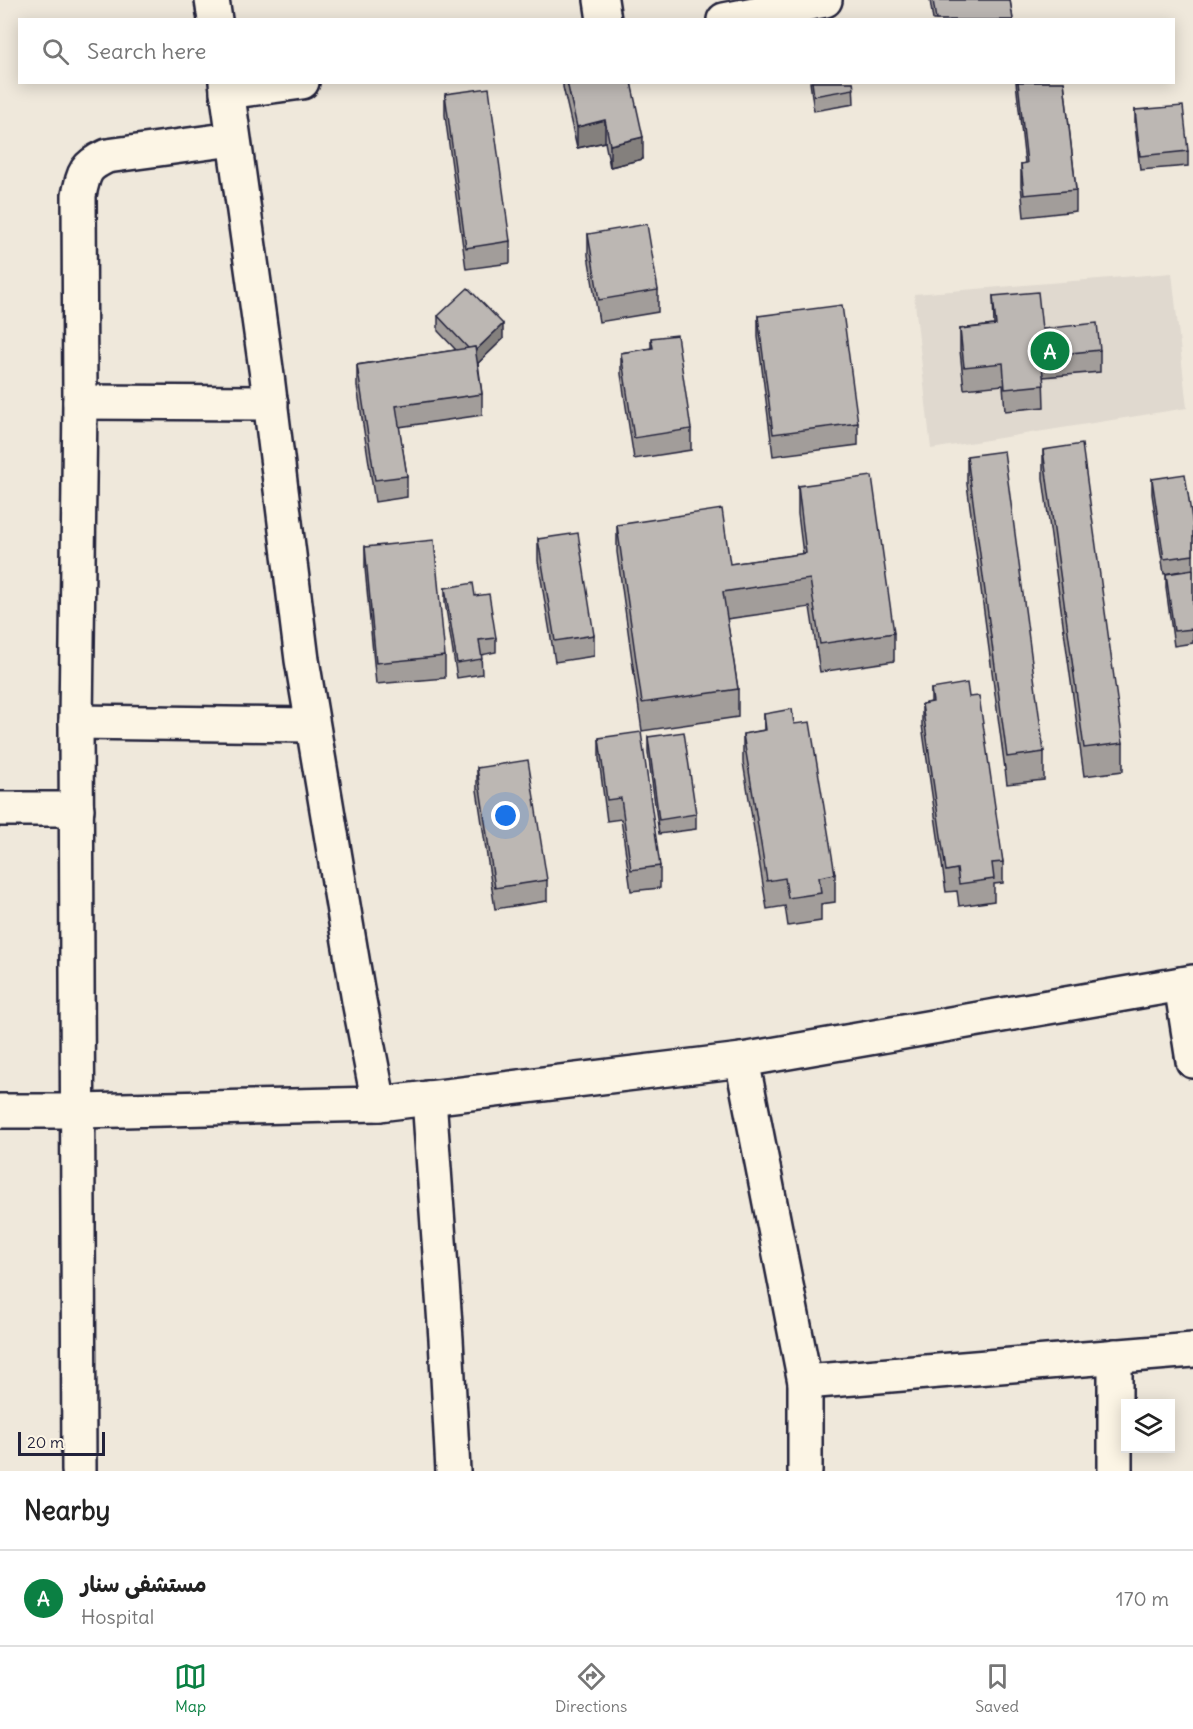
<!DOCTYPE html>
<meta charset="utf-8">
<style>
:root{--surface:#fff;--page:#f2f2f2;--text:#222;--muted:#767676;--line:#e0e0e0;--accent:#0b8043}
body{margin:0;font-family:Delius,"Playpen Sans Arabic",sans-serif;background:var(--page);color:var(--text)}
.controls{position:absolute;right:18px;bottom:18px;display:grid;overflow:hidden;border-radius:0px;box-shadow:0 3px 15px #0003}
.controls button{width:54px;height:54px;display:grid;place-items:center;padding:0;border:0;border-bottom:2px solid var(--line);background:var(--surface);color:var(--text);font:30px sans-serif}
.scale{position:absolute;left:18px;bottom:15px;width:87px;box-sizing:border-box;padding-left:6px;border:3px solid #22223b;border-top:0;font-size:16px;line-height:21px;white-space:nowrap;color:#22223b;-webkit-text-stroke:4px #fcf5e5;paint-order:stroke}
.you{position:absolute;left:506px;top:816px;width:21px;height:21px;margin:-15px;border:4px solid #fff;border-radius:50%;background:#1a73e8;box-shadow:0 0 0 9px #1a73e833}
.badge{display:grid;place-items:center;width:39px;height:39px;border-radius:50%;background:var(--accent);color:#fff;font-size:20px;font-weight:700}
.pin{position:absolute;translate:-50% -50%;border:3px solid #fff;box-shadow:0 2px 6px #0006}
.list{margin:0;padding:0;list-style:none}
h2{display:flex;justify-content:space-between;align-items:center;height:78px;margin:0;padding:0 24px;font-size:26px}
h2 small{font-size:20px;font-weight:400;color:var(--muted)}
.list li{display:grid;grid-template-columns:39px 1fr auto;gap:18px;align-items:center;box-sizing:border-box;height:96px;padding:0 24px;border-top:2px solid var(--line)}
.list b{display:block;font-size:22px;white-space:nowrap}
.list p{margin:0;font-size:20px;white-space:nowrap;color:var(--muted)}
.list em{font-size:20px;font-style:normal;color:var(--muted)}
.icon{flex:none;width:33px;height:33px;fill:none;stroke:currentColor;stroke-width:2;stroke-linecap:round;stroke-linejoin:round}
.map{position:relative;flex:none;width:1193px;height:1471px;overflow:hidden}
.search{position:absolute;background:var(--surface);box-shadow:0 3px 15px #0003;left:18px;right:18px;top:18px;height:66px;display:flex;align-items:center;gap:15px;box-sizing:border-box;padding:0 21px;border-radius:0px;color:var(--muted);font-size:22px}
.sheet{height:174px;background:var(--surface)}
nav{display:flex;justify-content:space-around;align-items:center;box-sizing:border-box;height:84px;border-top:2px solid var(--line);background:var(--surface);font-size:16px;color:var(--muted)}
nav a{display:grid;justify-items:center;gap:3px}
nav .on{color:var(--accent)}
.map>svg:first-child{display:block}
.built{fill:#e0d9cf}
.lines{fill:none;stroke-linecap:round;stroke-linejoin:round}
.street-casing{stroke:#22223b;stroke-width:38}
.street{stroke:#fcf5e5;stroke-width:33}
.wall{fill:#a29d9a;stroke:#22223b;stroke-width:1.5}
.shaded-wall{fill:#84807d;stroke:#22223b;stroke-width:1.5}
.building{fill:#bcb7b3;stroke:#22223b;stroke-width:1.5}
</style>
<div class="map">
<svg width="1193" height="1471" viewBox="0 0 1193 1471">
<rect width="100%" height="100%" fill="#efe8db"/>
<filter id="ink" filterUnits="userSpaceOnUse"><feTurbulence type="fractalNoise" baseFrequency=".0167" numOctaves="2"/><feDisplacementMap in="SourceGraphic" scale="12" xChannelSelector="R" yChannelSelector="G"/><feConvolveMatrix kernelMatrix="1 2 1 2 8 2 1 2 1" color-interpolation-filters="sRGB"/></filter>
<g filter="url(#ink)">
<path class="built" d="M1172,273L1187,408L931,449L914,294Z"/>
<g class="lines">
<g class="street-casing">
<g id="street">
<path d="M212,0L215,20"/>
<path d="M601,0L604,20"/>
<path d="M724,20L825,0"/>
<path d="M226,82L267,376L302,660L359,1001L379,1104"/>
<path d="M227,92L302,82"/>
<path d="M80,402L271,403"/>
<path d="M76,722L312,725"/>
<path d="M0,809H77"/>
<path d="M1181,984L1193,1061"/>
<path d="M742,1060L805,1382V1471"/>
<path d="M429,1098L446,1339L453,1471"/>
<path d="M0,1111H79L379,1104L742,1060L1193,982"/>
<path d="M805,1382L1193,1350"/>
<path d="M79,1471L76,722L80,402L79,195C84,172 85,166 107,156L233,139"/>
<path d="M1115,1471V1356"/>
</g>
</g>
<use href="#street" class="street"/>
</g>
<g class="wall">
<path d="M930,0H1010L1013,20H933Z"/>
<path d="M563,82H631L643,159L610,167L605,142L577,148L563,87Z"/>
<path d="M810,82H853L854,104L814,111Z"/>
<path d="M1016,82H1064L1076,190V211L1024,217L1021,185V164L1025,163Z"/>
<path d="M445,94L510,241V263L466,269L445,115Z"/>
<path d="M1135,110L1188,151V166L1140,170L1135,125Z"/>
<path d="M588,234L658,290V312L599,322L588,255Z"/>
<path d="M993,296L1042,329L1100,350V372L1043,377L1044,407L1005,411L1003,385L964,389L960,350V329L994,325Z"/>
<path d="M438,316L503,339L478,363L482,394V415L399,427L407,476V497L375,502L357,386V365L456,350L438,331Z"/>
<path d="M758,316L858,423V445L773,456L758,337Z"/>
<path d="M651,338L691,429V450L634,459L621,374V353L651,348Z"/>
<path d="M1043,450L1123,743V771L1084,776L1043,478Z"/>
<path d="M967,456L1044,752V780L1007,784L967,484Z"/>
<path d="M1152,479L1193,526V569L1164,574L1152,494Z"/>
<path d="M798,486L894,633V661L820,672L810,607L727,619L738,689V717L642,731L617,552V525L730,564L803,554L798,514Z"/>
<path d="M538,539L594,635V656L555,662L538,561Z"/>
<path d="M365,547L445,656V678L376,684L365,568Z"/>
<path d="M1193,570V643L1174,646L1166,588V574Z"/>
<path d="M445,588L475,596L496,638V652L481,655L482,674L457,678L445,602Z"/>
<path d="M931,689L969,697L1003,862V883L994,884V901L959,906L957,891L946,892L922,725V704L931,702Z"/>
<path d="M764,714L794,724L835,874V902L821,904V921L788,926L785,906L767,909L743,762V734L764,730Z"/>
<path d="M648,737L696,814V829L659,834L648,752Z"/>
<path d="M599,738L660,866V888L631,891L621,819L607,821L599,759Z"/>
<path d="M477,768L547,880V901L495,909L477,790Z"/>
</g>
<g class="shaded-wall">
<path d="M605,120V142L577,148V127Z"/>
<path d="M643,137V159L610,167V145Z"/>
<path d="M503,324V339L473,368V353Z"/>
</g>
<g class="building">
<path d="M933,0H1010L1013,20H936Z"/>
<path d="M567,82H631L643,137L610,145L605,120L577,127Z"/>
<path d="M812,82H853L854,89L814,96Z"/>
<path d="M1018,82H1064L1076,190L1024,195L1021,164L1027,163Z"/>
<path d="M489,88L510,241L466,248L445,94Z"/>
<path d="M1183,106L1188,151L1140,156L1135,110Z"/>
<path d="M647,224L658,290L599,300L588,234Z"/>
<path d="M468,288L503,324L476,350L475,347L468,348L438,316Z"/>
<path d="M1038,292L1042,329L1097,323L1100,350L1041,356L1044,385L1005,389L1003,363L964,367L960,329L996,325L993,296Z"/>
<path d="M842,305L858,423L773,434L758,316Z"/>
<path d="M677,335L691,429L634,438L621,353L653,348L651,338Z"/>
<path d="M475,347L482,394L396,406L407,476L375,480L357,365Z"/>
<path d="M1082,444L1123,743L1084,748L1043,450Z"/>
<path d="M1004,451L1044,752L1007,757L967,456Z"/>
<path d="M1185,474L1193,526V555L1164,559L1152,479Z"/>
<path d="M872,476L894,633L820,644L810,579L723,592L738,689L642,703L617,525L722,509L730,564L806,553L798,486Z"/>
<path d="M578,533L594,635L555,641L538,539Z"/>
<path d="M434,540L445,656L376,663L365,547Z"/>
<path d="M1193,570V629L1174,631L1166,574Z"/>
<path d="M473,583L475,596L489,594L496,638L479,640L482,659L457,663L445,588Z"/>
<path d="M967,683L969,697L979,696L1003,862L992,863L994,879L959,884L957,869L946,871L922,704L933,702L931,689Z"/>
<path d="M792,709L794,724L810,722L835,874L819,877L821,893L788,898L785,878L767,881L743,734L766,730L764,714Z"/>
<path d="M641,732L660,866L631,870L621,798L607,800L599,738Z"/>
<path d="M684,732L696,814L659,820L648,737Z"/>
<path d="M528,760L547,880L495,888L477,768Z"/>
</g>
</g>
</svg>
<div class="controls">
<button><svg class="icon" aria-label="layers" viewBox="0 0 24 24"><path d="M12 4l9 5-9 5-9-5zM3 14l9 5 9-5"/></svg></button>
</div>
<div class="scale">20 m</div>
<div class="you"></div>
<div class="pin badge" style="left:1050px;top:351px">A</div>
<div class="search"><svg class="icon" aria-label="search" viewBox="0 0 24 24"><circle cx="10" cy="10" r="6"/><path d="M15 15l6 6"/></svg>Search here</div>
</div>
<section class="sheet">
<h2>Nearby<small></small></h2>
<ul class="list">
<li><span class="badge">A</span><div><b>مستشفى سنار</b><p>Hospital</p></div><em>170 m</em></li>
</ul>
</section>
<nav>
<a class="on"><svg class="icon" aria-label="map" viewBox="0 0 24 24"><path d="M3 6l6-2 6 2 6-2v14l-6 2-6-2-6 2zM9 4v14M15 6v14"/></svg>Map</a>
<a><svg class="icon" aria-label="directions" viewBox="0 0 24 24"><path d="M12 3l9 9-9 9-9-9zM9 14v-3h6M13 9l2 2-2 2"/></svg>Directions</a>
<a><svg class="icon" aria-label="saved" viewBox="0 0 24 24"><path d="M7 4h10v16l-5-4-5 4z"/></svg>Saved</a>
</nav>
